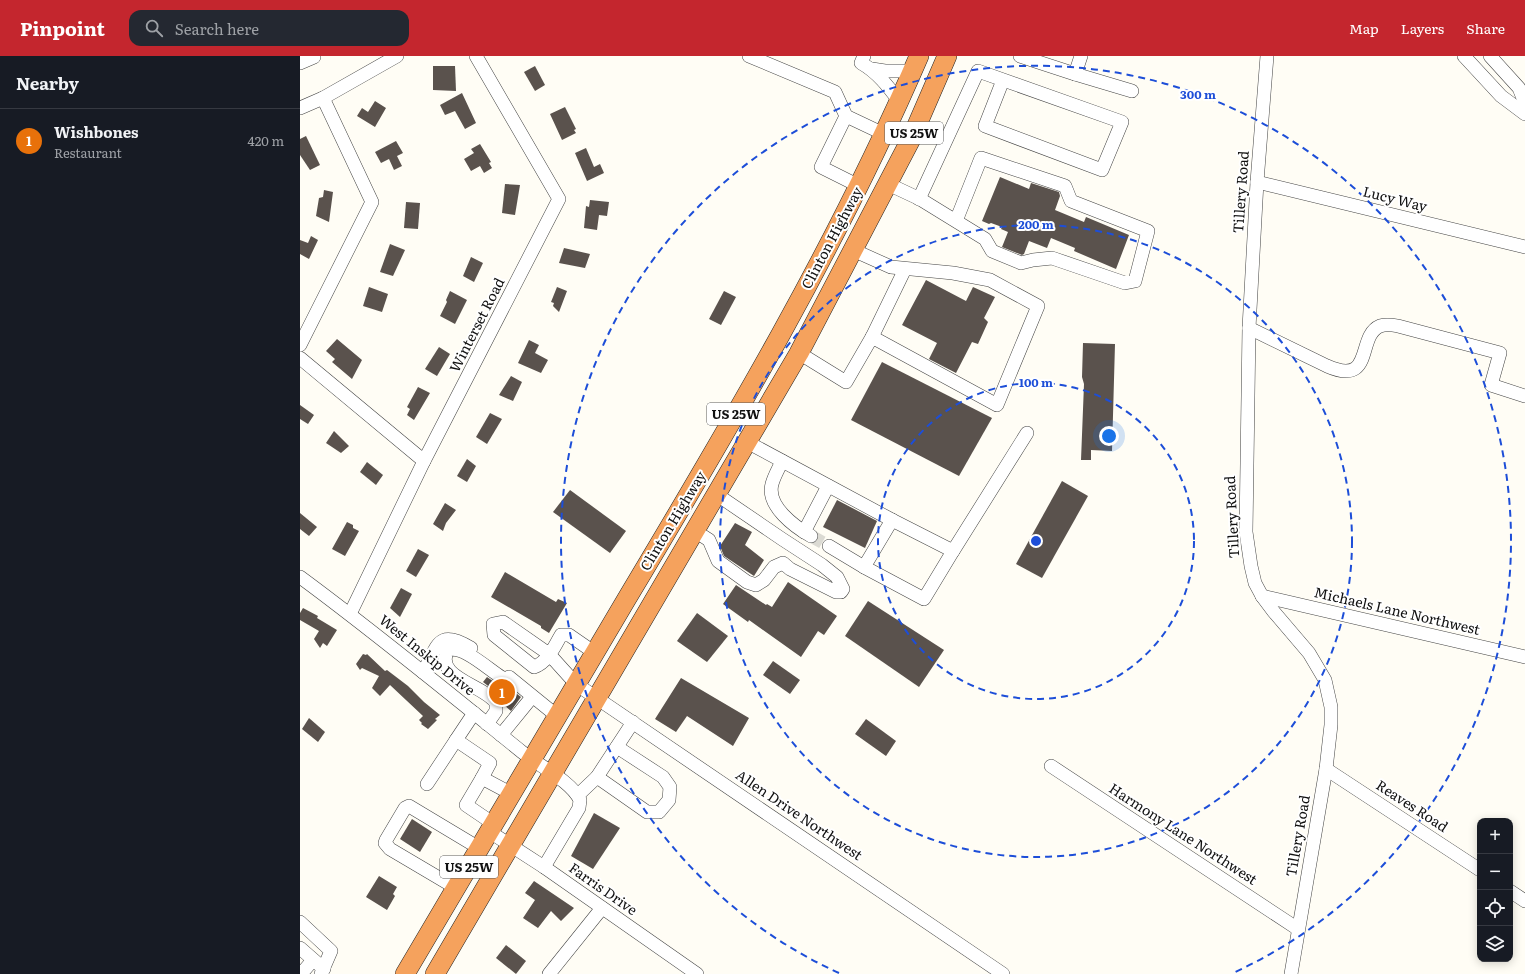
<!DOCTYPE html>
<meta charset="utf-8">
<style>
:root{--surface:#171b24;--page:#242831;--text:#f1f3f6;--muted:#9ea1a6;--line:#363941;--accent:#c4262e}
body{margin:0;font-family:Literata,serif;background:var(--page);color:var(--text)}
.controls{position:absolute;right:12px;bottom:12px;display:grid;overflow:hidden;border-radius:8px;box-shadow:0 2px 10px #0003}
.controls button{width:36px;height:36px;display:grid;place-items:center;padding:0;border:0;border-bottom:1px solid var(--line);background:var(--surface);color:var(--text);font:20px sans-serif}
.you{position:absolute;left:809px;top:380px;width:14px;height:14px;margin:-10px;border:3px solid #fff;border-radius:50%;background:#1a73e8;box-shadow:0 0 0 6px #1a73e833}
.badge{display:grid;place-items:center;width:26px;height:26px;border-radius:50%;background:var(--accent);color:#fff;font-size:13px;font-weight:700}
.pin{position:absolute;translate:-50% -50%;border:2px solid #fff;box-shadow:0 1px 4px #0006}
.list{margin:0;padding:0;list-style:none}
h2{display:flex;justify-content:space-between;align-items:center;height:52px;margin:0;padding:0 16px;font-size:17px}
h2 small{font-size:13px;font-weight:400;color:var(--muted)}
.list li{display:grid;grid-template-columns:26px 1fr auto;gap:12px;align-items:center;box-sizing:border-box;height:64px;padding:0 16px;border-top:1px solid var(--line)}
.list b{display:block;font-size:15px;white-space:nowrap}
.list p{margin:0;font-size:13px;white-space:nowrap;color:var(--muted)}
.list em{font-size:13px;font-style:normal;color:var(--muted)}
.icon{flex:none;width:22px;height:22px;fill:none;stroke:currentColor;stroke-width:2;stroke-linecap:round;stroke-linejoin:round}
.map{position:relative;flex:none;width:1225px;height:918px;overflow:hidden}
header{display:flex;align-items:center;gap:24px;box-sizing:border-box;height:56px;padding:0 20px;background:var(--accent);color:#fff}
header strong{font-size:19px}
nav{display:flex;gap:22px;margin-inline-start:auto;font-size:14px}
.search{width:280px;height:36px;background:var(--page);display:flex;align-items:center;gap:10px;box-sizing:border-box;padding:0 14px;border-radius:12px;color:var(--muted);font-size:15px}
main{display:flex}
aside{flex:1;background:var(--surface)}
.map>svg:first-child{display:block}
.building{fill:#5a524d}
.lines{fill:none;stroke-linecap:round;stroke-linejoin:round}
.minor-tunnel{stroke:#dbdad3;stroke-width:13;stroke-dasharray:13 6;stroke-linecap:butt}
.minor-casing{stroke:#444;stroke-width:14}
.highway-casing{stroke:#222;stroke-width:20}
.minor{stroke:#fff;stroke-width:13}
.highway{stroke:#f5a25d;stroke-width:19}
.ring{fill:none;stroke:#1d4ed8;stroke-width:2;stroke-dasharray:7 5}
.labels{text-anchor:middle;stroke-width:4;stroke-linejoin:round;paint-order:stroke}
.shield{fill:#fff;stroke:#585858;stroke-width:1}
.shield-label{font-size:13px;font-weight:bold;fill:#111}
.street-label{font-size:14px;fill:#111;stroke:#fff}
.centre{fill:#1d4ed8;stroke:#fff;stroke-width:2}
.ring-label{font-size:12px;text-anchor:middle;font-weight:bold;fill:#1d4ed8;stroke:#fff;stroke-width:4;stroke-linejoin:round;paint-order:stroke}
</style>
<header>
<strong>Pinpoint</strong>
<div class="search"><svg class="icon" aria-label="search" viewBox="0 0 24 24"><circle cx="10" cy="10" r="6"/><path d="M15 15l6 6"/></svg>Search here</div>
<nav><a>Map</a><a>Layers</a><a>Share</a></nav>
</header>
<main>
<aside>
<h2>Nearby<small></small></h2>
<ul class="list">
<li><span class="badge" style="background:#e8710a">1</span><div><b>Wishbones</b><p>Restaurant</p></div><em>420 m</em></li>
</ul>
</aside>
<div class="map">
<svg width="1225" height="918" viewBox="0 0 1225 918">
<rect width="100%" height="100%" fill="#fffdf5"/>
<g class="building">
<path d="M133,10H155L156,35L133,34Z"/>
<path d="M235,10L245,29L235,35L224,16Z"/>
<path d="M162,37L176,67L165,73L155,55L145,59L140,49Z"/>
<path d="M75,45L86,52L75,71L57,60L62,52L68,56Z"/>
<path d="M265,51L276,73L274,74L276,77L262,84L250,58Z"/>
<path d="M6,80L20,109L10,114L0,99V83Z"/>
<path d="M96,85L103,97L97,100L102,110L94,114L89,103L81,107L75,96Z"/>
<path d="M180,88L191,106L189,107L192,112L184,117L180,110L171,115L164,103L174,97L171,93Z"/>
<path d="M286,92L294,111L300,108L304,117L287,125L275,97Z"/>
<path d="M700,121L729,133L731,127L759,136L760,140L755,154L784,166L786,161L829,179L816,213L774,195L775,192L751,182L747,192L729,185L724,198L722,199L702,191L708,176L701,173L702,171L691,167L689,168L682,165Z"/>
<path d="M205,128L220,129L215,159L202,157Z"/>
<path d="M24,134L33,136L29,166L16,160L19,142L23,141Z"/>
<path d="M290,144L309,146L307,160L299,159L297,174L284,172L286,150L289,151Z"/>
<path d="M106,146L120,147L118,173L104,172Z"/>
<path d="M11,180L18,184L9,203L0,198V184L8,187Z"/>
<path d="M90,188L105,194L93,220L80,216Z"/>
<path d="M264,192L290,198L285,212L259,207Z"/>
<path d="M171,201L183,207L174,226L163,220Z"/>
<path d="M626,224L666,245L673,231L695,241L684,262L688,266L678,288L672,286L656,317L629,303L637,287L602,269Z"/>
<path d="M69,231L88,238L82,256L63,250Z"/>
<path d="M257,231L267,235L259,256L253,250L254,247L251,246Z"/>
<path d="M150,235L167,244L155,268L140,260L147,246L146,244Z"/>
<path d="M424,235L436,241L421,269L409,263Z"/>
<path d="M37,283L62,304L52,323L32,306L35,303L26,295Z"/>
<path d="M229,284L239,289L235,297L248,304L241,317L218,307Z"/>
<path d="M783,287L815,288L812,395L791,394V404H781L784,328L782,321Z"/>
<path d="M139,291L150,298L137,320L125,313Z"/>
<path d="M582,306L692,362L659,420L551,364Z"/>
<path d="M211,320L222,326L213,345L199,339Z"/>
<path d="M118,331L130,337L114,364L107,359L110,353L107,351Z"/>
<path d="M0,349L14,359L8,368L0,363Z"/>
<path d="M190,357L202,363L187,388L176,381Z"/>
<path d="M34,375L49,390L41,397L26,387Z"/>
<path d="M167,403L176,410L167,426L157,420Z"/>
<path d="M67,406L83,419L76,429L60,416Z"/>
<path d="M762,425L788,440L742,522L716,508Z"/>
<path d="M270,434L326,475L310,497L253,456Z"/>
<path d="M537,444L577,465L565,492L523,471Z"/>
<path d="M145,447L156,454L146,467L143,475L133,468Z"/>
<path d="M0,457L17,471L9,480L0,473Z"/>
<path d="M47,466L53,469V472L59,475L45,500L32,493Z"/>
<path d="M435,467L452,476L445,489L464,504L454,520L424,500L420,490Z"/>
<path d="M118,493L129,499L116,521L106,515Z"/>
<path d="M205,516L256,546L258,543L267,547L249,577L241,572V570L191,541Z"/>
<path d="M488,526L537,560L524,579L518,575L501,601L449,564L448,566L423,548L436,529L466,549L467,548L472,551Z"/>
<path d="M101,532L112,538L100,561L90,552Z"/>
<path d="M568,545L644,594L619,631L545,580Z"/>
<path d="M3,552L18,560L17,562L37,574L27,590L23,587L20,592L14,583L19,575L0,564V557Z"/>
<path d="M397,557L428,580L407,606L377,585Z"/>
<path d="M63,598L66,599L67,598L85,615L87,614L108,630L124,646L140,659L135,663L137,664L128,673L121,668L122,667L119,664L123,660L90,629L80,640L72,632L79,620L62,612L60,614L56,608Z"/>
<path d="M473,605L500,624L490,638L463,619Z"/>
<path d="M187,621L197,628L213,635L221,641L211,655L204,649L202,642L196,636L183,626Z"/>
<path d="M381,622L449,662L433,690L387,660L376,676L355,663Z"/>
<path d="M9,662L25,676L18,686L2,673Z"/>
<path d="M566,663L596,685L586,700L555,678Z"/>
<path d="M294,757L320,772L293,813L271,800Z"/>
<path d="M112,763L132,776L120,796L100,783Z"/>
<path d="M79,820L97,831L93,838L95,840L87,854L66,841Z"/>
<path d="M234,825L274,852L261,865L251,855L238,872L223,862L235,844L225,837Z"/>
<path d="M206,889L226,905L216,918L196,902Z"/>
</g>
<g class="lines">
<path class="minor-tunnel" d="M511,480L529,490"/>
<g class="minor-casing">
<g id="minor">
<path d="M449,0L535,36L546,60"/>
<path d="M564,0L561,7C577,16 588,30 599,45"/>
<path d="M720,0L775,18L781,0"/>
<path d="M967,0L957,126L949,272L946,476L951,510L955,527L962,540L974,556L1009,597L1025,624L1031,651V669L1026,713L991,918"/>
<path d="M1164,0L1201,40L1225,58"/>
<path d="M1190,0L1219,32L1225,47"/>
<path d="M0,7L14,1"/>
<path d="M572,13L585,15H612"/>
<path d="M775,18L832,35"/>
<path d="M0,52L23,42L97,0"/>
<path d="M957,126L1225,191"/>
<path d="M588,128L620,143L685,183L692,195L721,207L733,204L752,202L825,227L835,225L848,175L771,145L765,130L681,102L656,165"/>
<path d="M559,130L521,111L546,60L584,78"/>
<path d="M619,143L678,15L822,66L802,114L685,70L703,24"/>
<path d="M949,272L1027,310C1075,331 1056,280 1080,270C1086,268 1093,269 1098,270L1200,297L1191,329L1225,340"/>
<path d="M572,281L605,213"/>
<path d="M0,289L72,146L23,42"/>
<path d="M499,297L546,326L572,281L697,349L738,250L690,224L653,217L591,211L553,194"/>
<path d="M0,302L124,405"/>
<path d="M447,386L592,464L564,511"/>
<path d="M482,405C479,412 474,420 472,428C466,450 495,471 511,480"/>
<path d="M395,475L409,484L418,505L447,526L456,529L464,524L474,511L483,507L490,513L536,536H541L543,533L537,521L522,509L482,483L416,438"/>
<path d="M504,476L528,430"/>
<path d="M529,490L564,511L624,543L653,495L592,464"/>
<path d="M653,495L727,377"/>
<path d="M0,521C76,577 149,637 222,696C239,710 271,725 280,744L279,752L244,811"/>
<path d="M962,540L1225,601"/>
<path d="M50,558L124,405L259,143L176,0"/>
<path d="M295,597L269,579H261C255,590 247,607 234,611L194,579L193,568L203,566L249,598L276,628L703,918"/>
<path d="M123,616C138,592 136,571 171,592"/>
<path d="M209,621L257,660"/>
<path d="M174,657L156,684L190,707L182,722"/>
<path d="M187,668L196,655V647C186,630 132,621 148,594C163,589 188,613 201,621C205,623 211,625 215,627"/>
<path d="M201,679L232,641"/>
<path d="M751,710L998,873"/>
<path d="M1026,713L1180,814"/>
<path d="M297,721L347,756H359L369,744L370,731L363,721L317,691"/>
<path d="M127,728L156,684"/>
<path d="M278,739L297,721L333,666"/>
<path d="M194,768L166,749L182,722L212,738"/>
<path d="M190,776L244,811L397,918"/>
<path d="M156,832L90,793L85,787L86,784L105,752L109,750L179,792"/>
<path d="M1210,835L1225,845"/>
<path d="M0,866L31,895L21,918"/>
<path d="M0,892L24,913"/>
<path d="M1,918L13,904"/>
<path d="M249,918L302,852"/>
</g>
</g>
<g class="highway-casing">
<g id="highway">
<path d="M105,918C179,793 252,669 326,544C432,367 537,190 619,0"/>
<path d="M135,918L499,297L611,83L647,0"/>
</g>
</g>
<use href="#minor" class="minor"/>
<use href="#highway" class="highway"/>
</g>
<g class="ring">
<circle cx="736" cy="485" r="158"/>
<circle cx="736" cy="485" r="316"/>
<path d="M539 917A475 475 0 1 1 933 917"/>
</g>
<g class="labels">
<g class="shield">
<rect x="585" y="66" width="58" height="22" rx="3"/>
<rect x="407" y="347" width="58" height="22" rx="3"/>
<rect x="140" y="800" width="58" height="22" rx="3"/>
</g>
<g class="shield-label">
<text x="614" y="82">US 25W</text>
<text x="436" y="363">US 25W</text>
<text x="169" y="816">US 25W</text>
</g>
<g class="street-label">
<text transform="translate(941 136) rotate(-86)" y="5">Tillery Road</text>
<text transform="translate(1095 143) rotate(14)" y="5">Lucy Way</text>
<text transform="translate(532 182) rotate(-62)" y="5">Clinton Highway</text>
<text transform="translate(177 269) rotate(-63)" y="5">Winterset Road</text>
<text transform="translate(932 461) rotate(-93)" y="5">Tillery Road</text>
<text transform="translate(373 465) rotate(-59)" y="5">Clinton Highway</text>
<text transform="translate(1097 555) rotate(13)" y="5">Michaels Lane Northwest</text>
<text transform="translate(127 599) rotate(39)" y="5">West Inskip Drive</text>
<text transform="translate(1112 750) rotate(33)" y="5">Reaves Road</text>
<text transform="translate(499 759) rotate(34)" y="5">Allen Drive Northwest</text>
<text transform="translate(883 778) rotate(33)" y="5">Harmony Lane Northwest</text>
<text transform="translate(998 780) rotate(-80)" y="5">Tillery Road</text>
<text transform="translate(303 833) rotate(35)" y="5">Farris Drive</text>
</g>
</g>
<circle cx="736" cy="485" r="6" class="centre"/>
<g class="ring-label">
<text x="898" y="43">300 m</text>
<text x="736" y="173">200 m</text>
<text x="736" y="331">100 m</text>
</g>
</svg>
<div class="controls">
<button>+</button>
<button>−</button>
<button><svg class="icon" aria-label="locate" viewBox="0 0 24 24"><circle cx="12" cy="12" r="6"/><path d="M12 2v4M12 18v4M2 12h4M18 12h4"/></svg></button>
<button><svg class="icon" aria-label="layers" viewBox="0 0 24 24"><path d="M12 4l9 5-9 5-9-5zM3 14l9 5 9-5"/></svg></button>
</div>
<div class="you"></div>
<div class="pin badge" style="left:202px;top:636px;background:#e8710a">1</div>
</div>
</main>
